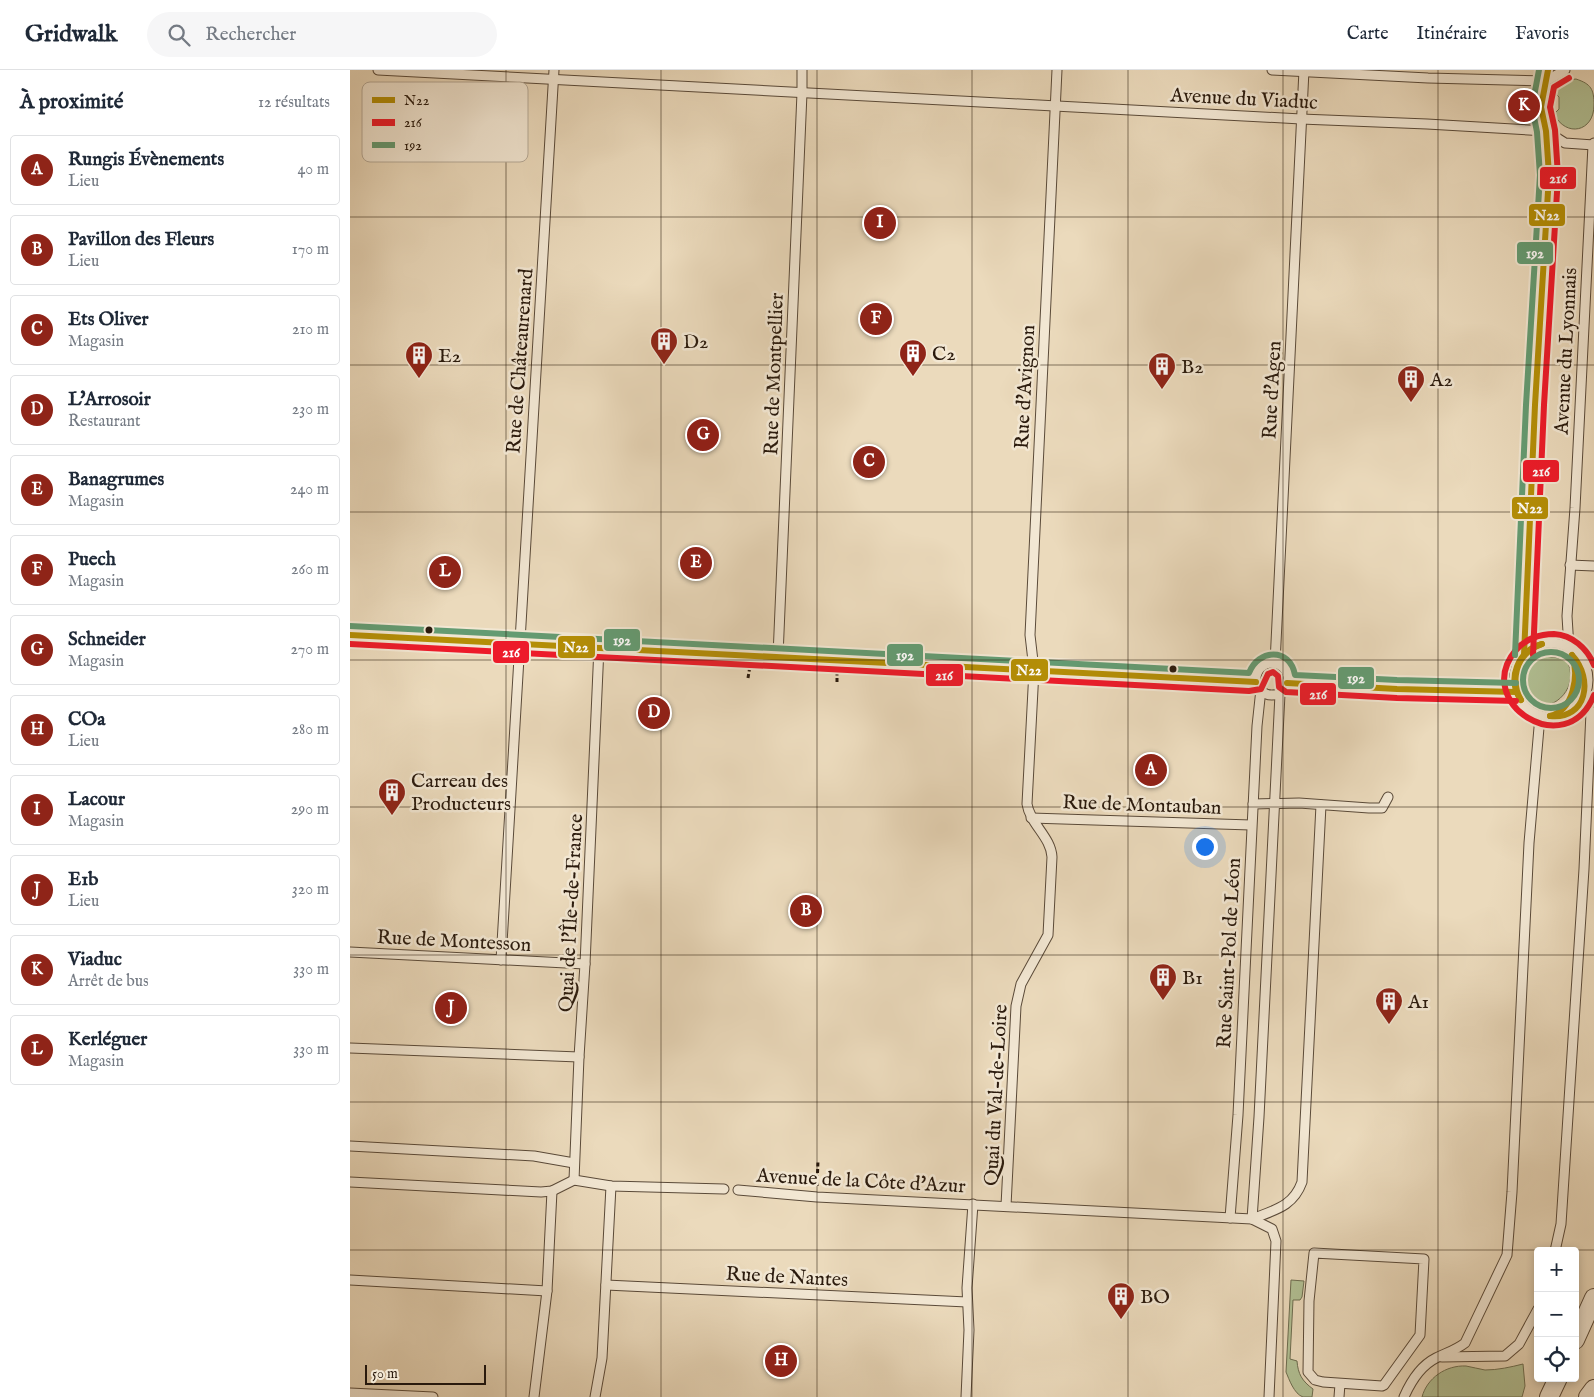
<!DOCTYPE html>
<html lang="fr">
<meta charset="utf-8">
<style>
:root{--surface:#fff;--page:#f6f6f7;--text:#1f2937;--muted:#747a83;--line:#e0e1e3;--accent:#8f2418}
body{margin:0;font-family:"IM FELL English",serif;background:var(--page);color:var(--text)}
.controls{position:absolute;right:15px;bottom:15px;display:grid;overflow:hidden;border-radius:5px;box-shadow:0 2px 8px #0003}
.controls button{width:45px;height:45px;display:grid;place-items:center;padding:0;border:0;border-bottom:1px solid var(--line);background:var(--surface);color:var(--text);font:25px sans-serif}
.scale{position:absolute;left:15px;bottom:12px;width:121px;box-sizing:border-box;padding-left:5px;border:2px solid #2a1a0d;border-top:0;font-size:14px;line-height:18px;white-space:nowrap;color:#2a1a0d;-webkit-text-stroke:4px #f2e7d3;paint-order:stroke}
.you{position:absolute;left:854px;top:776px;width:18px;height:18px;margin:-12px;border:4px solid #fff;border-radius:50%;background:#1a73e8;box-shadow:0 0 0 8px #1a73e833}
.badge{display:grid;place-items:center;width:32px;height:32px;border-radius:50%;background:var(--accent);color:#fff;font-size:16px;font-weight:700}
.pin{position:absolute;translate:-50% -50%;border:2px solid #fff;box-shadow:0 1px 5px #0006}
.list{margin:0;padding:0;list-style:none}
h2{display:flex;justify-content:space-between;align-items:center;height:65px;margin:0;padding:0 20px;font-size:21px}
h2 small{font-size:16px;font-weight:400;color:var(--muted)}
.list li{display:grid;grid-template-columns:32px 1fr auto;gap:15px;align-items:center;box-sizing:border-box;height:70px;margin:0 10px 10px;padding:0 10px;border:1px solid var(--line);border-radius:5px}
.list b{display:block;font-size:19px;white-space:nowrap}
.list p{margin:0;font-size:16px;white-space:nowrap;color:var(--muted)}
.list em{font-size:16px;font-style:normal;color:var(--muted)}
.icon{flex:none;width:28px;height:28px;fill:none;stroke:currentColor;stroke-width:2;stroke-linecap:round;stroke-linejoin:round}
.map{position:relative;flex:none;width:1244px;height:1327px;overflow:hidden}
header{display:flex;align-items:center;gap:30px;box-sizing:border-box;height:70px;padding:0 25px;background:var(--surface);border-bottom:1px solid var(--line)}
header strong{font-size:24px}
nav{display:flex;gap:28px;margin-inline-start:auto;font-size:18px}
.search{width:350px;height:45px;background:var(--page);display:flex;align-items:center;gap:12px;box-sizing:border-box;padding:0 18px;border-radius:28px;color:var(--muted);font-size:19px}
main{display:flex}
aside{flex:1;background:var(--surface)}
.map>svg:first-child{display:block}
.green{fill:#b2c195;stroke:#6e6e51}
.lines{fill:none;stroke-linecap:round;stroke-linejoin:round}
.service-casing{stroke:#5a4a39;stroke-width:11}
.minor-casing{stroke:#5a4a39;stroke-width:20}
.path{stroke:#2a1a0d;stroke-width:3;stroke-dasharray:4 2.5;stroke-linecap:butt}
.service{stroke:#f2e7d3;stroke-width:9}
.minor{stroke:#f2e7d3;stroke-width:18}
.bus-1-casing{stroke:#f2e7d3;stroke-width:10}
.bus-2-casing{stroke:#f2e7d3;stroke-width:10}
.bus-3-casing{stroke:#f2e7d3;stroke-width:10}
.bus-1{stroke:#b48e06;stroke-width:6}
.bus-2{stroke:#ed1b2a;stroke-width:6}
.bus-3{stroke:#649b72;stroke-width:6}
.grid{fill:none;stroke:#2a1a0d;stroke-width:1;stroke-opacity:0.55}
.bus-dot{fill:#2a1a0d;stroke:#f2e7d3;stroke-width:2}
.labels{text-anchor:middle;stroke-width:5;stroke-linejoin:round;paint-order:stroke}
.street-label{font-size:20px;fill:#2a1a0d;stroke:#f2e7d3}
.poi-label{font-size:20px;fill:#2a1a0d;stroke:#f2e7d3;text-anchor:start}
.key{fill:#f2e7d3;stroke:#b6aa98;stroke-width:1}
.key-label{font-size:14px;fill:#2a1a0d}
.line-badge{stroke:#f2e7d3;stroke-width:2}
.badge-label{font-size:14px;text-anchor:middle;font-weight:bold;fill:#fff}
</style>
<header>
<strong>Gridwalk</strong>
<div class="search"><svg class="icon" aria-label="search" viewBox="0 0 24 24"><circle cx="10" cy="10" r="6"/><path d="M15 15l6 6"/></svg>Rechercher</div>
<nav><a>Carte</a><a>Itinéraire</a><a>Favoris</a></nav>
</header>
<main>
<aside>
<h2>À proximité<small>12 résultats</small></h2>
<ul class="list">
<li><span class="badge">A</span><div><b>Rungis Évènements</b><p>Lieu</p></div><em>40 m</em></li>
<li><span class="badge">B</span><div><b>Pavillon des Fleurs</b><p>Lieu</p></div><em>170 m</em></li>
<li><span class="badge">C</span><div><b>Ets Oliver</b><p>Magasin</p></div><em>210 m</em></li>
<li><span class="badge">D</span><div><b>L'Arrosoir</b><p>Restaurant</p></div><em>230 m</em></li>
<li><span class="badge">E</span><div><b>Banagrumes</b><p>Magasin</p></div><em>240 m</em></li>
<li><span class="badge">F</span><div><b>Puech</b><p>Magasin</p></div><em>260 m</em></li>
<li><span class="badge">G</span><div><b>Schneider</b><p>Magasin</p></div><em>270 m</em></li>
<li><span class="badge">H</span><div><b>COa</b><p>Lieu</p></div><em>280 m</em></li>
<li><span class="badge">I</span><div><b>Lacour</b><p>Magasin</p></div><em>290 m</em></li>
<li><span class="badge">J</span><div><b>E1b</b><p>Lieu</p></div><em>320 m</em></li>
<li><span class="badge">K</span><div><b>Viaduc</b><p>Arrêt de bus</p></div><em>330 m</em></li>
<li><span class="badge">L</span><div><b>Kerléguer</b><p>Magasin</p></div><em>330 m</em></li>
</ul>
</aside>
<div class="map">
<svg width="1244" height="1327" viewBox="0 0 1244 1327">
<rect width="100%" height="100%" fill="#ebdabc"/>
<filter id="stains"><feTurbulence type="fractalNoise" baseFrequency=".004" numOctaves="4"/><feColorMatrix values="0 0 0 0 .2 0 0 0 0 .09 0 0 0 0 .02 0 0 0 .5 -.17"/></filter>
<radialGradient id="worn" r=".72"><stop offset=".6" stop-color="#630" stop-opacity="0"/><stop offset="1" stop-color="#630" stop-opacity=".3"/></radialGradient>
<g class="green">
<path d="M1226,9C1241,14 1244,19 1244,35C1244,62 1216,68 1204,44L1209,39V27L1204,22C1211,13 1215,10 1226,9Z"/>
<path d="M1191,582L1194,586L1209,588L1212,583C1244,623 1177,663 1173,610C1172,597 1181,588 1191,582Z"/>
<path d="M941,1210L954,1211L952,1227L950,1230H943L940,1289L947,1291C948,1304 952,1311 963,1319L962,1327C959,1327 956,1327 953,1327C944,1324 939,1309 936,1302Z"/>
<path d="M1173,1294L1175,1316L1172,1327H1072C1077,1308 1096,1295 1116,1296C1122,1297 1129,1299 1135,1300C1148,1300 1161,1297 1173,1294Z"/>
</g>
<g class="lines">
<g class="service-casing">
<g id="service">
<path d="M28,0L951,49L1077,54L1196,61L1215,73L1244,75"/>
<path d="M922,0L1078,8L1196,11L1215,0"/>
<path d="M1220,495L1244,496"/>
<path d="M0,565L906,612"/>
<circle cx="1201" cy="610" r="37"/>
<path d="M1219,578L1217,546L1225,438L1243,75L1244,73"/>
<path d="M1174,585L1185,335L1199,105L1196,61L1191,37L1198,0"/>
<path d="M428,586L452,23V0"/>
<path d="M925,593L954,0"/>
<circle cx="922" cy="609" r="16"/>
<path d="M937,613L1047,619L1166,622"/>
<path d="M903,734L949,733L1019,738H1032L1038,727"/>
<path d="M681,748L901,755"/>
<path d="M0,882L235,894"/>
<path d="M151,890L204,0"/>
<path d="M0,978L229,987"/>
<path d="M0,1076L184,1086L224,1093"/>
<path d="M224,1110L229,987L235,894L249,577"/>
<path d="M0,1112L191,1122L202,1121L224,1110L261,1116L374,1119"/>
<path d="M388,1120L467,1127L902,1149L922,1159L926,1171L919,1327"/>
<path d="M656,1136L666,936L671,914L698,865L702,787C701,767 680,754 677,734L684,600L680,565L707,0"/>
<path d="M880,1148L888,1045L907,656L911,619"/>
<path d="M902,1149L909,1047L930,624"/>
<path d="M902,1149C924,1140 943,1137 952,1112L971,735"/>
<path d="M1205,1181L1211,1154L1234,799L1241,642L1234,628"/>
<path d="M964,1183L1074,1189L1070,1265L1034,1315L1032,1316L973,1312L965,1310L958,1302L959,1231Z"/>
<path d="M0,1210L197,1221"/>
<path d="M256,1215L617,1232"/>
<path d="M1092,1287L1155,1286L1169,1274L1188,1239"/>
<path d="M0,1323L83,1327"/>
<path d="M184,1327L197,1221L202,1121"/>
<path d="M245,1327L252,1288L261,1116"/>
<path d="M616,1327L619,1260L617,1218L623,1134"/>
<path d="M989,1327L990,1314"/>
<path d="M1054,1327C1061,1311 1070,1296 1086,1288C1096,1283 1106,1280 1115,1273L1157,1185L1162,1122L1179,773L1190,646"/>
</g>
</g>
<g class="minor-casing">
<g id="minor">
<path d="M1225,1270L1244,1228"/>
<path d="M1199,1327L1208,1308"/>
<path d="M1238,1327L1244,1319"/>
</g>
</g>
<g class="path">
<path d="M398,608L400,596"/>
<path d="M487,612V600"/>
<path d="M467,1116L468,1091"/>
</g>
<use href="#service" class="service"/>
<use href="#minor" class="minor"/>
<g class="bus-1-casing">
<g id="bus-1">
<path d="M0,565L906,612"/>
<path d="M1174,585L1185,335L1199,105L1196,61L1191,37L1198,0"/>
<path d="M937,613L1047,619L1166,622"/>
<path d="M1171,630C1156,610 1168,580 1192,574"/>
<path d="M1171,630C1162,615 1164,594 1178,582C1181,578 1187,576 1192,574"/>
<path d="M1200,646C1237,650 1244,609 1222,585"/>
<path d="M1200,646C1224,640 1229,605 1222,585"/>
</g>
</g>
<g class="bus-2-casing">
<g id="bus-2">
<path d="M0,574L899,621L911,619L918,604L923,602L928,606L929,617L936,622L1047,628L1166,631"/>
<path d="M1183,585L1194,335L1208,106L1205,60L1200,37L1204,17L1219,8"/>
<path d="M1244,595C1237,578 1222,565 1204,564C1190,564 1175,569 1166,580C1121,633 1217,693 1244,625"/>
</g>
</g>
<g class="bus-3-casing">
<g id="bus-3">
<path d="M0,556L899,603C908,579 940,577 945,605L1047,610L1166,613"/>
<circle cx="1201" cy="610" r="28"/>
<path d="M1165,585L1176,335L1190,105L1187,62L1182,37L1189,0"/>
</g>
</g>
<use href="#bus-1" class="bus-1"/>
<use href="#bus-2" class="bus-2"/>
<use href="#bus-3" class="bus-3"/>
</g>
<path class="grid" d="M156,0V1327M311,0V1327M467,0V1327M622,0V1327M778,0V1327M933,0V1327M1088,0V1327M0,147H1244M0,295H1244M0,442H1244M0,590H1244M0,737H1244M0,885H1244M0,1032H1244M0,1180H1244"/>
<defs>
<g id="building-pin" transform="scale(1.4375)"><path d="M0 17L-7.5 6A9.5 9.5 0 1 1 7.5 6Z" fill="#8f2418" stroke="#f2e7d3"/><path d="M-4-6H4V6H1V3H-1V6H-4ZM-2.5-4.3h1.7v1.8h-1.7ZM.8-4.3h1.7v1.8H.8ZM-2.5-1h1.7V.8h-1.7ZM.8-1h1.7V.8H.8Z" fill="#fff"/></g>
</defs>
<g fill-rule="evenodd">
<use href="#building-pin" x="314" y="271"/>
<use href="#building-pin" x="563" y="283"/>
<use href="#building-pin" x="69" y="285"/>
<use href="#building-pin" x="812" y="296"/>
<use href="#building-pin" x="1061" y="309"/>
<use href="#building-pin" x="42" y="722"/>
<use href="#building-pin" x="813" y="907"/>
<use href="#building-pin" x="1039" y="931"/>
<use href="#building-pin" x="771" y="1226"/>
</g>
<g class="bus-dot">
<circle cx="79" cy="560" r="4.5"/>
<circle cx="823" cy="599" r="4.5"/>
</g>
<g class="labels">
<g class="street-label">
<text transform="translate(894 28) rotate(3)" y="7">Avenue du Viaduc</text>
<text transform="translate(1215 281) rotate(-87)" y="7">Avenue du Lyonnais</text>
<text transform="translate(169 291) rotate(-86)" y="7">Rue de Châteaurenard</text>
<text transform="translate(423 304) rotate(-88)" y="7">Rue de Montpellier</text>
<text transform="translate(674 317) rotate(-87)" y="7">Rue d'Avignon</text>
<text transform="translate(921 320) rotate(-87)" y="7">Rue d'Agen</text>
<text transform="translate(792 734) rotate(2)" y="7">Rue de Montauban</text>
<text transform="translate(220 843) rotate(-87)" y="7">Quai de l'Île-de-France</text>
<text transform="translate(104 870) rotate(3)" y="7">Rue de Montesson</text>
<text transform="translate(878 883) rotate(-87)" y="7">Rue Saint-Pol de Léon</text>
<text transform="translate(645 1025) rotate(-87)" y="7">Quai du Val-de-Loire</text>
<text transform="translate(511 1110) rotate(3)" y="7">Avenue de la Côte d'Azur</text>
<text transform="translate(437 1206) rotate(3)" y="7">Rue de Nantes</text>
</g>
<g class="poi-label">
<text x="333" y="278">D2</text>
<text x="582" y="290">C2</text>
<text x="88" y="292">E2</text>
<text x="831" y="303">B2</text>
<text x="1080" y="316">A2</text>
<text x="61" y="717">Carreau des<tspan x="61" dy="23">Producteurs</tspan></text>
<text x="832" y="914">B1</text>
<text x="1058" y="938">A1</text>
<text x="790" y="1233">BO</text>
</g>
</g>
<rect x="12" y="12" width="166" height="80" rx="8" class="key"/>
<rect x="22" y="27" width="23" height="6" fill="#b48e06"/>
<rect x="22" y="49" width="23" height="7" fill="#ed1b2a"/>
<rect x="22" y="72" width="23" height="6" fill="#649b72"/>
<g class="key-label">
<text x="54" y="35">N22</text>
<text x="54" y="57">216</text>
<text x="54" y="80">192</text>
</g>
<g class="line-badge">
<rect x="1189" y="96" width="38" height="24" rx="5" fill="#ed1b2a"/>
<rect x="1178" y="133" width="38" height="24" rx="5" fill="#b48e06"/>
<rect x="1166" y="171" width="38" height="24" rx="5" fill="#649b72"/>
<rect x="1172" y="389" width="38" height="24" rx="5" fill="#ed1b2a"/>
<rect x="1161" y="426" width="38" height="24" rx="5" fill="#b48e06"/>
<rect x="253" y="558" width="38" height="24" rx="5" fill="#649b72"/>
<rect x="207" y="565" width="39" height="24" rx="5" fill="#b48e06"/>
<rect x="142" y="570" width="38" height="24" rx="5" fill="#ed1b2a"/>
<rect x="536" y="573" width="38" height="24" rx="5" fill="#649b72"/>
<rect x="660" y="588" width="39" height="24" rx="5" fill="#b48e06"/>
<rect x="575" y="593" width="39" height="24" rx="5" fill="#ed1b2a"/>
<rect x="987" y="596" width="38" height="24" rx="5" fill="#649b72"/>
<rect x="949" y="612" width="38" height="24" rx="5" fill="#ed1b2a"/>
</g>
<g class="badge-label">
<text x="1208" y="113">216</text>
<text x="1197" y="150">N22</text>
<text x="1185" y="188">192</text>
<text x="1191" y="406">216</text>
<text x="1180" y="443">N22</text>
<text x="272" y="575">192</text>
<text x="226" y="582">N22</text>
<text x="161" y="587">216</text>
<text x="555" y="590">192</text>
<text x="679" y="605">N22</text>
<text x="594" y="610">216</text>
<text x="1006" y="613">192</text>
<text x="968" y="629">216</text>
</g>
<rect width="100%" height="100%" filter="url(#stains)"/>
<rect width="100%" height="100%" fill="url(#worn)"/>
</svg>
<div class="controls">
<button>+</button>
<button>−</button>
<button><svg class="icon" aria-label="locate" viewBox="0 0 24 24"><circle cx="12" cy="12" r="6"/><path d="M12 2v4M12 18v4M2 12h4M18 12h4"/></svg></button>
</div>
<div class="scale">50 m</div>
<div class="you"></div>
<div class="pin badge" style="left:801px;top:700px">A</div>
<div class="pin badge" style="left:456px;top:841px">B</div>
<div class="pin badge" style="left:519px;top:392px">C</div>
<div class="pin badge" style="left:304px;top:643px">D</div>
<div class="pin badge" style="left:346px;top:493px">E</div>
<div class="pin badge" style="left:526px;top:249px">F</div>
<div class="pin badge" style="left:353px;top:365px">G</div>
<div class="pin badge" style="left:431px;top:1291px">H</div>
<div class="pin badge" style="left:530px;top:153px">I</div>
<div class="pin badge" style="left:101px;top:938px">J</div>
<div class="pin badge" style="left:1174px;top:36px">K</div>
<div class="pin badge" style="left:95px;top:502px">L</div>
</div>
</main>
